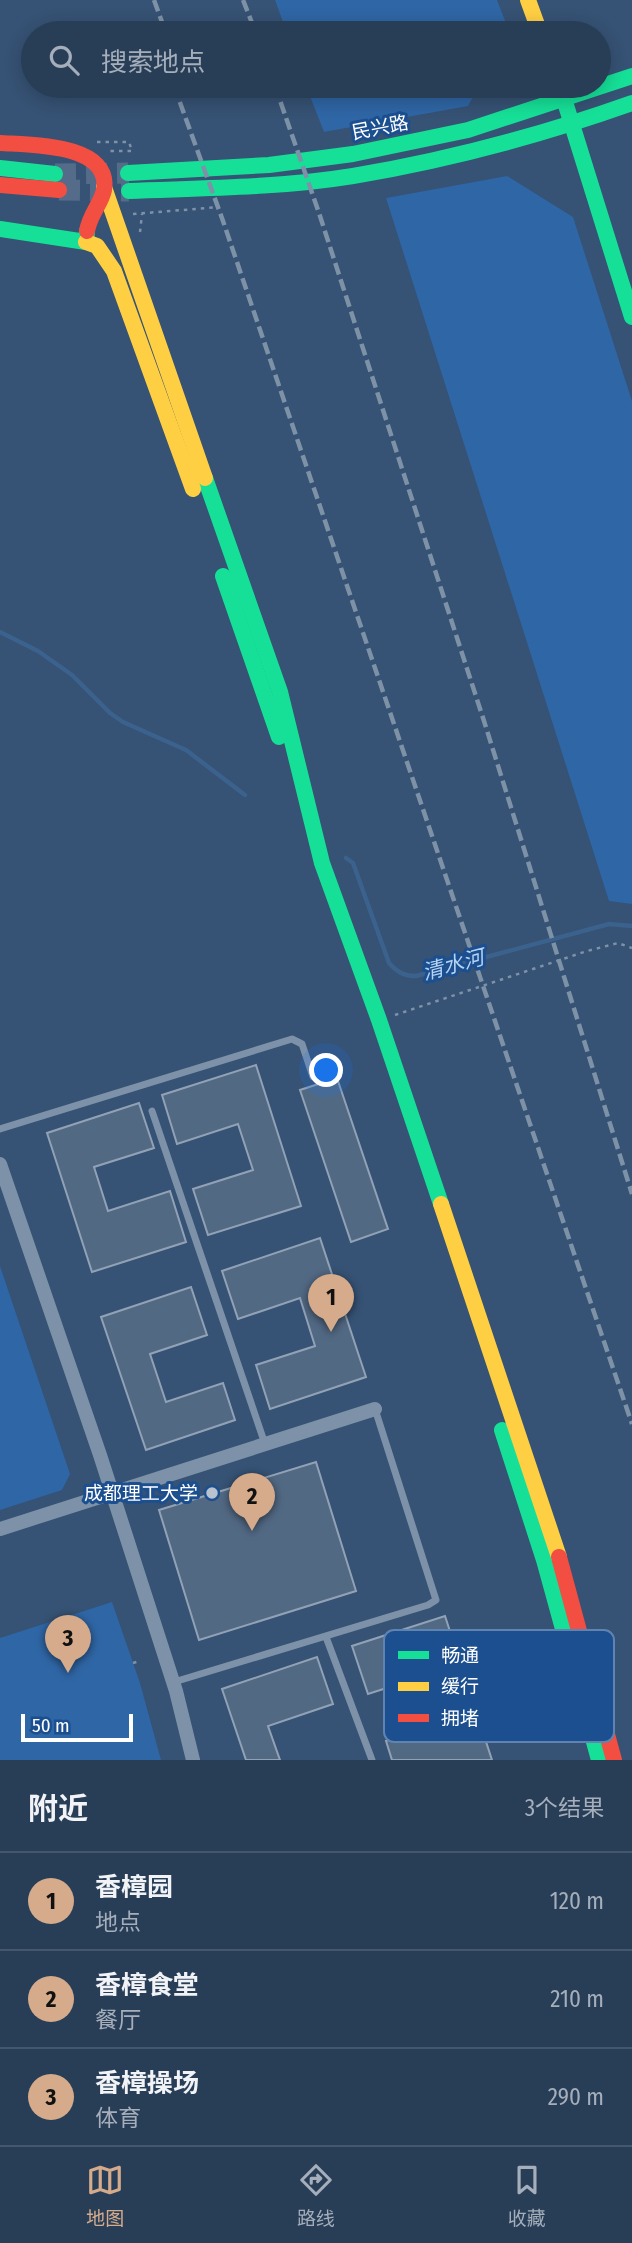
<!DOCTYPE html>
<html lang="zh">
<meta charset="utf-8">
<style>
:root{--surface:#283e57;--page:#344961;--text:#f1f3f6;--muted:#a5aeba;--line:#44576d;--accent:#d6ab8b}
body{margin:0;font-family:"Fira Sans Condensed","Noto Sans SC",sans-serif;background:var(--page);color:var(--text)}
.scale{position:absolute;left:21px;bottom:18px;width:112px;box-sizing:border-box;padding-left:7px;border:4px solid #fff;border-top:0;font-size:19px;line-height:24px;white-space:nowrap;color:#fff;-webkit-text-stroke:5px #1b4f8f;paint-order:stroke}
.you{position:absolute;left:327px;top:1071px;width:24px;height:24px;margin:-18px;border:5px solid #fff;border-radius:50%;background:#1a73e8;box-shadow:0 0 0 10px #1a73e833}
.badge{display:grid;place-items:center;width:46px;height:46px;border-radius:50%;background:var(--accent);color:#111;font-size:23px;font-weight:700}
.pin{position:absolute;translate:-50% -58px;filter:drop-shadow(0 2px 4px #0008)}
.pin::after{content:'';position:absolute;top:37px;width:24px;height:21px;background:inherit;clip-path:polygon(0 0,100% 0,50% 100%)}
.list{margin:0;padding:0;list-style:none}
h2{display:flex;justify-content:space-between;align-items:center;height:91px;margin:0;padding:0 28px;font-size:30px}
h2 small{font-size:23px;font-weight:400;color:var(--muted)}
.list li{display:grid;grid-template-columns:46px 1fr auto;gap:21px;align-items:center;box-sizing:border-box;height:98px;padding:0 28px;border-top:2px solid var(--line)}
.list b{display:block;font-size:26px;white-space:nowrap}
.list p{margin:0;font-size:23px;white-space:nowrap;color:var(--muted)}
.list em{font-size:23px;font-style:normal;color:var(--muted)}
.icon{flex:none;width:38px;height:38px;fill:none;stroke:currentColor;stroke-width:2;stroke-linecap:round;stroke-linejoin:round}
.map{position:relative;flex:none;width:632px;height:1760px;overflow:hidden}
.search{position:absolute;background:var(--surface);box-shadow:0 4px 18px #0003;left:21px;right:21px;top:21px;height:77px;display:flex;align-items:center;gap:18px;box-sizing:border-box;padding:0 24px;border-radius:38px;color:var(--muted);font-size:26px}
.sheet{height:385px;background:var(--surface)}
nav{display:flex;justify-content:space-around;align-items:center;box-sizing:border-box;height:98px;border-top:2px solid var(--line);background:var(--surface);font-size:19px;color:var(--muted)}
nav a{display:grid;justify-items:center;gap:4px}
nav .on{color:var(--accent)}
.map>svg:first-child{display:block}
.green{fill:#2f66a5}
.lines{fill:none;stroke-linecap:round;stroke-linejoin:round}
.stream{stroke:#3b618d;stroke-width:4.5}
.building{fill:#526984;stroke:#92a2b6;stroke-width:2}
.secondary-tunnel{stroke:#546c89;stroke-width:21;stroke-dasharray:21 10;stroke-linecap:butt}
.path{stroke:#7d92a8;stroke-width:2.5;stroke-dasharray:3.5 5;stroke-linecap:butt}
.lane{stroke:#7d92a8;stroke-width:7}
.street{stroke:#7d92a8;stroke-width:14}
.fast{stroke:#16e098;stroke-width:16}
.slow{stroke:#ffcf43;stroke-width:16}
.jam{stroke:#f24e42;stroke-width:16}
.rail{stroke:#7e92a7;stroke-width:4.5;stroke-dasharray:12 5;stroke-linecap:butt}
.poi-dot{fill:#b9c2ce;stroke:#1b4f8f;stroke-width:2.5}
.labels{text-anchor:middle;stroke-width:6;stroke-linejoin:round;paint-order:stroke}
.street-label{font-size:19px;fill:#fff;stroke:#1b4f8f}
.poi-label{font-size:19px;fill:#fff;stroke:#1b4f8f;text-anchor:end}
.water-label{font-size:21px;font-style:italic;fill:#b5d3f5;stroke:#1b4f8f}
.key{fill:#1b4f8f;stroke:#5f84b1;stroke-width:2}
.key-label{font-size:19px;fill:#fff}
</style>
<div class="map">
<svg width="632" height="1760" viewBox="0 0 632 1760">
<rect width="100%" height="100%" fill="#365274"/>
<g class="green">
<path d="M275,0H497L509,31L508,33H287Z"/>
<path d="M306,86H479L468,106L324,132Z"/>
<path d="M507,176L573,217L632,401V904L609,901L386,198Z"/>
<path d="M0,1266L70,1474L62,1490L0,1510Z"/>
<path d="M112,1602L140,1683L161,1760H0V1638Z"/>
</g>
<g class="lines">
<g class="stream">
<path d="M0,632L38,651L72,675L110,713L123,722L186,750L245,795"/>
<path d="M346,858L353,863L389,963C397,972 404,976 416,976L609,924L632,926"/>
</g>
</g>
<g class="building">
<path d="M256,1065L301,1206L208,1235L193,1189L253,1170L238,1124L177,1144L162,1095Z"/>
<path d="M337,1078L388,1229L351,1242L300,1090Z"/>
<path d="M139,1103L154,1148L94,1167L108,1211L170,1191L186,1242L92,1272L47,1133Z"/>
<path d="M320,1238L366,1377L270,1409L256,1365L315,1346L300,1298L238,1319L222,1271Z"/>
<path d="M191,1287L207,1335L150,1354L166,1402L223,1383L235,1420L146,1450L101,1317Z"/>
<path d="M316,1462L356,1591L199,1640L159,1510Z"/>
<path d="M445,1616L492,1760H392L386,1741L445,1721L430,1674L368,1694L352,1646Z"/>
<path d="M317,1657L333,1704L268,1726L280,1760H246L222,1689Z"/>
</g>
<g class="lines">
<g class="secondary-tunnel">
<path d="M55,174L128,173"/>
<path d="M59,190L129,191"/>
</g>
<g class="path">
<path d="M97,142H129L132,151H108"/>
<path d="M133,214L220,207"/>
<path d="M140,232L142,214"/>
<path d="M395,1015L587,951L618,943L632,948"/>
<path d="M133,1663L140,1661"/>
</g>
<g class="lane">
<path d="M152,1111L265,1444"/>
<path d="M0,1129L292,1039L302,1044L313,1077"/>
<path d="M326,1637L372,1760"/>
<path d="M174,1682L428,1605L436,1600L375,1409"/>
</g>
<g class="street">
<path d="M0,1164L100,1455L176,1691L193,1760"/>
<path d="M0,1529L375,1409"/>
</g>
<g class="fast">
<path d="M560,86L632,317"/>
<path d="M0,168L55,174"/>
<path d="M128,173L269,165L353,154L468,130L632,76"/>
<path d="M129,191C204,188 279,188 353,176C448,160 542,135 632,103"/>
<path d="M0,229L86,242L87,231"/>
<path d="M205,478L280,692L322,863L379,1020L441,1204"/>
<path d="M223,576L279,737"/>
<path d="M502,1430L544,1560L599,1760"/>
</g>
<g class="slow">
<path d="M528,0L540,33"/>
<path d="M104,187L205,478"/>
<path d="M86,242L97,246L114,271L193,489"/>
<path d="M441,1204L559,1557"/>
</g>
<g class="jam">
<path d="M0,143C28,145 112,143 104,190C101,204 90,214 87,231"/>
<path d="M0,185L59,190"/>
<path d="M559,1557L614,1760"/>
</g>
<g class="rail">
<path d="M154,0L166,33"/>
<path d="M243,0L256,33"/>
<path d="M174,86L223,221L632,1424"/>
<path d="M275,86L319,213L484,721L632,1194"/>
</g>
</g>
<circle class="poi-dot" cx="212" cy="1493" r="7"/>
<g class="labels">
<g class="street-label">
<text transform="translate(380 127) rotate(-11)" y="7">民兴路</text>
</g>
<g class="poi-label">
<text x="198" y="1500">成都理工大学</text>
</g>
<g class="water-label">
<text transform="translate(453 965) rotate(-15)" y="7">清水河</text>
</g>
</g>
<rect x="384" y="1630" width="230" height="112" rx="10" class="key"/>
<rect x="398" y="1651" width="31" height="8" fill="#16e098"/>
<rect x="398" y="1682" width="31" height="9" fill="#ffcf43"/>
<rect x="398" y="1714" width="31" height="8" fill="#f24e42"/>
<g class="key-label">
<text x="441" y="1662">畅通</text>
<text x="441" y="1693">缓行</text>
<text x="441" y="1725">拥堵</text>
</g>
</svg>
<div class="scale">50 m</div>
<div class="you"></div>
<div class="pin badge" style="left:331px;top:1332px">1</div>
<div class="pin badge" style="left:252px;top:1531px">2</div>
<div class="pin badge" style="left:68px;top:1673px">3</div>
<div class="search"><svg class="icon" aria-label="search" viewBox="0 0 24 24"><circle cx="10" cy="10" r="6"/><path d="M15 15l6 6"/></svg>搜索地点</div>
</div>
<section class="sheet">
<h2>附近<small>3个结果</small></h2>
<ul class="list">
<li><span class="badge">1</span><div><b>香樟园</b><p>地点</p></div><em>120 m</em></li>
<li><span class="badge">2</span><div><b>香樟食堂</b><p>餐厅</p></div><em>210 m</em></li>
<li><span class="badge">3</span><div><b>香樟操场</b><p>体育</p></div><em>290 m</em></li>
</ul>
</section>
<nav>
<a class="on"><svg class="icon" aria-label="map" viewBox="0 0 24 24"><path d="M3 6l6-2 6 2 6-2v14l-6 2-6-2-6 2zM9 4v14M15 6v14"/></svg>地图</a>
<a><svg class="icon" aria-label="directions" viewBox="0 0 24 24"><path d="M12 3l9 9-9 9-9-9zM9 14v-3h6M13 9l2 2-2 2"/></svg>路线</a>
<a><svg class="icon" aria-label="saved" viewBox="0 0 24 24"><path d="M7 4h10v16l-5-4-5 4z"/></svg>收藏</a>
</nav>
